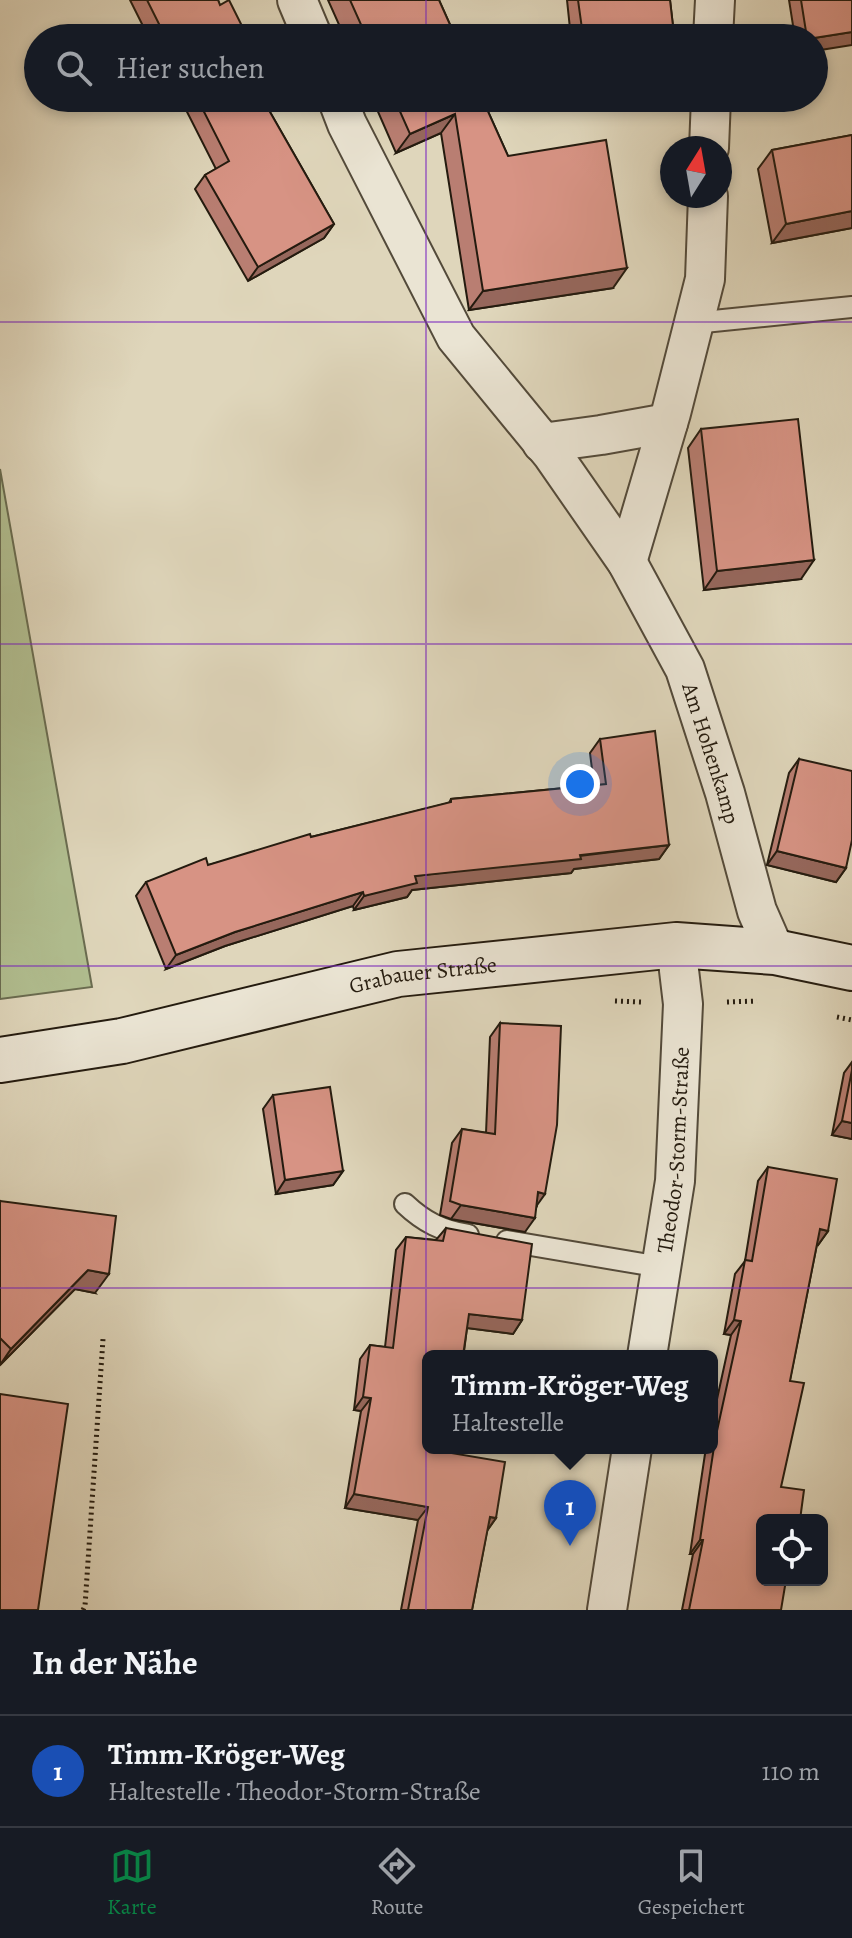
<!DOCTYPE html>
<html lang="de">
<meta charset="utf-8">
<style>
:root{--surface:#171b24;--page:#20242c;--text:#f1f3f6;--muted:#9ea1a6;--line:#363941;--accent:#0b8043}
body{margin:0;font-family:Alegreya,serif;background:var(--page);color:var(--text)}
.controls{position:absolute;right:24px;bottom:24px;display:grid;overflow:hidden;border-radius:12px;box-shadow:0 4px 12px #0003}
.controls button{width:72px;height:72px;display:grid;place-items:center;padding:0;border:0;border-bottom:2px solid var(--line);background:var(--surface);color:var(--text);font:40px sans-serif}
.compass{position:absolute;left:660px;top:136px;width:72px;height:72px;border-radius:50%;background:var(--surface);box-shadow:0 4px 12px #0003;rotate:11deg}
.you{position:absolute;left:580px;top:784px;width:28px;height:28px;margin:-20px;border:6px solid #fff;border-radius:50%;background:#1a73e8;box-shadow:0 0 0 12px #1a73e833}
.badge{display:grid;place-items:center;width:52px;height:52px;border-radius:50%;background:var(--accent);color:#fff;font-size:26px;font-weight:700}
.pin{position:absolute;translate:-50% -66px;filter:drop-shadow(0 2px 4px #0008)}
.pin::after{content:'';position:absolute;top:42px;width:28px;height:24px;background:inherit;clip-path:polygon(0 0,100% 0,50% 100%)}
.popup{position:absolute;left:422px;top:1350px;width:296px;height:104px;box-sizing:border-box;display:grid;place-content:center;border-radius:12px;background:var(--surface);filter:drop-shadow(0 2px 6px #0005);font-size:26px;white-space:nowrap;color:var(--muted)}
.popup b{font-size:30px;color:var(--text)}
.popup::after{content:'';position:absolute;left:50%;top:100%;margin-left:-16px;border:16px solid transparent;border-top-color:var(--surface)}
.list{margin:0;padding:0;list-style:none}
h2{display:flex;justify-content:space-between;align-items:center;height:104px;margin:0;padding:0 32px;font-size:34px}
h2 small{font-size:26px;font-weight:400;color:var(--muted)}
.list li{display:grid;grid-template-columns:52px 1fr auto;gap:24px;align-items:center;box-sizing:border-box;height:112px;padding:0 32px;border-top:2px solid var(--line)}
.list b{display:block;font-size:30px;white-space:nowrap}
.list p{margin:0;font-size:26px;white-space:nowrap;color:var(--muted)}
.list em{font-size:26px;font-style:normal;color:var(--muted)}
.icon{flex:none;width:44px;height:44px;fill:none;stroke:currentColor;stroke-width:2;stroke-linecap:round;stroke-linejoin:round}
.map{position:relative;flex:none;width:852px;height:1610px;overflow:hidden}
.search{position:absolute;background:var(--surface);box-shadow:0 4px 12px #0003;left:24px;right:24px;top:24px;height:88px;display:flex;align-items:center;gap:20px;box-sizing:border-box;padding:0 28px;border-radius:44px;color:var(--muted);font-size:30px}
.sheet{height:216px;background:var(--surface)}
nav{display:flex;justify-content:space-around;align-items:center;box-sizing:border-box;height:112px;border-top:2px solid var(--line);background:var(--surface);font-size:22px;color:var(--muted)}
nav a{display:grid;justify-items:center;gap:4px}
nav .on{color:var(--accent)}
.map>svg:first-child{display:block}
.grass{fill:#b1be90;stroke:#6a6c50;stroke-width:2}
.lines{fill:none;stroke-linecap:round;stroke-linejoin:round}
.lane-casing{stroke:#534a3a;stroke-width:24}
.street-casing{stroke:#534a3a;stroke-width:42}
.secondary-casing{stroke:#241b0f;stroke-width:48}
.path{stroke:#241b0f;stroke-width:5;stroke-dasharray:2 4;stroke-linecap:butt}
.lane{stroke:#eae4d3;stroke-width:20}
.street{stroke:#eae4d3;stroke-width:38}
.secondary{stroke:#eae4d3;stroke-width:44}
.wall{fill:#b97e72;stroke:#241b0f;stroke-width:2}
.shaded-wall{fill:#96675c;stroke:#241b0f;stroke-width:2}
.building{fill:#d79384;stroke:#241b0f;stroke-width:2}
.grid{fill:none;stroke:#7b2cbf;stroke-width:2;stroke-opacity:0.55}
.labels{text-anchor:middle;stroke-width:6;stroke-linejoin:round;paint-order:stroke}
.street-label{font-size:22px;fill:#241b0f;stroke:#eae4d3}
</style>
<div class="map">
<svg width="852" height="1610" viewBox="0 0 852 1610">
<rect width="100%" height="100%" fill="#dfd6bb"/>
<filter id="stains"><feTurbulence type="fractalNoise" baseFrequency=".0025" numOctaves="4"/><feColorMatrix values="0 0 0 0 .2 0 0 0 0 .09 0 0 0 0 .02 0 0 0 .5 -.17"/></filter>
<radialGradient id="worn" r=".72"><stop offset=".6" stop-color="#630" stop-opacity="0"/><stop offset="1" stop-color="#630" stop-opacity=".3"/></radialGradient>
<path class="grass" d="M0,469L92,987L0,999Z"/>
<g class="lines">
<g class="lane-casing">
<g id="lane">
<path d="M694,323L852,307"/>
<path d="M405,1204C424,1222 442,1231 468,1235"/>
<path d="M507,1241L661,1267"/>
</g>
</g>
<g class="street-casing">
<g id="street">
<path d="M297,0L313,38"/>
<path d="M713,38L715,0"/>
<path id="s1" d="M337,98L347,124L456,337L552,454L627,562L685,669L725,793L757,911L775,952"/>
<path d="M709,148L711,98"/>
<path d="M542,443L601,435L668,423"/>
<path d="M627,562L671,413L705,279L708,196"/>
<path id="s2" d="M647,1356L675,1181L683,1004L676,945"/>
<path d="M607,1610L632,1448"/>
</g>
</g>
<g class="secondary-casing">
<g id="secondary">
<path id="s3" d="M0,1060L122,1041L398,974L676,945L775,952L852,968"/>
</g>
</g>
<g class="path">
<path d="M615,1001L641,1002"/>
<path d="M727,1002L757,1001"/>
<path d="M837,1017L852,1020"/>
<path d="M83,1610L85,1606L103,1339"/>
</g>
<use href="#lane" class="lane"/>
<use href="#street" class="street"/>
<use href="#secondary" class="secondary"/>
</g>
<g class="wall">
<path d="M130,0H218L220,5L248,38H149Z"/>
<path d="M328,0H439L456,38H345Z"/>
<path d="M567,0H670L673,26L664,38H571Z"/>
<path d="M789,0H852L814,38H795Z"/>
<path d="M180,98H262L334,224L324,238L248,281L195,189L205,175L216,169Z"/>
<path d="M372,98H482L508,156L613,288L469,310L441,133L396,153Z"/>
<path d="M852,135V228L772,243L758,169L772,150Z"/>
<path d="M701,429L801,579L704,590L688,448Z"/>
<path d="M600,739L669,845L659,859L574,869L571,873L412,890L407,897L354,910L353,906L225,946L166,969L136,896L146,882L311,837L449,803L451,799L594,785L590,753Z"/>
<path d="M799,759L846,868L836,882L767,865L789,773Z"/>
<path d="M500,1023L537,1206L525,1232L451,1219L440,1215L452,1143L462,1129L486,1133L490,1037Z"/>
<path d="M852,1062V1139L832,1135L844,1073Z"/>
<path d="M273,1095L343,1171L333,1185L276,1194L263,1109Z"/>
<path d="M768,1167L828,1231L818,1245L817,1244L762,1520L781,1610H682L693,1554H690L705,1454L706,1448H712V1422L731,1335L724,1334L735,1274L745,1261L758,1181Z"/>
<path d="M0,1201L95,1293L75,1289L0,1365Z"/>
<path d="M446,1228L522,1320L513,1334L467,1328L451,1453L496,1518L487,1531L472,1610H401L418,1520L345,1508L361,1411L354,1410L360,1359L370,1345L385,1347L396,1250L406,1237L436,1240Z"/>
</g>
<g class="shaded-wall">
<path d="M673,26L664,38H581L583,36Z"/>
<path d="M852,32V45L814,51V38Z"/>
<path d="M455,114L441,133L396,153L410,134Z"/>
<path d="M852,211V228L772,243L786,224Z"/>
<path d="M334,224L324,238L248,281L258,267Z"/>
<path d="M627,268L613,288L469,310L483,291Z"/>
<path d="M814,560L801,579L704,590L717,571Z"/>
<path d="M669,845L659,859L574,869L571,873L412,890L407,897L354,910L364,896L415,876Z"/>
<path d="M777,851L846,868L836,882L767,865Z"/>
<path d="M363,892L353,906L225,946L166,969L176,955L235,932Z"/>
<path d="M842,1121L852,1123V1139L832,1135Z"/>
<path d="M343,1171L333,1185L276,1194L285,1180Z"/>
<path d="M538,1192L545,1194L535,1208Z"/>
<path d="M461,1205L535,1218L525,1232L451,1219Z"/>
<path d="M820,1229L828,1231L818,1245L810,1243Z"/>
<path d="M88,1270L109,1274L95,1293L75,1289L0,1365L11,1349Z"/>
<path d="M469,1314L522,1320L513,1334L459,1327Z"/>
<path d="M734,1320L741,1321L731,1335L724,1334Z"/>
<path d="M363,1397L371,1398L361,1411L354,1410Z"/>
<path d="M354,1494L428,1507L418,1520L345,1508Z"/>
<path d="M490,1517L496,1518L486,1532Z"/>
<path d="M700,1540H703L693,1554H690Z"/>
</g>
<g class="building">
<path d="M147,0H218L220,5L229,0L248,38H166Z"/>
<path d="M350,0H439L456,38H367Z"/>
<path d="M578,0H670L673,26L583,36Z"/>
<path d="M801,0H852V32L814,38H807Z"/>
<path d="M197,98H262L334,224L258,267L205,175L229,161Z"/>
<path d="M394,98H482L508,156L606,140L627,268L483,291L455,114L410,134Z"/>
<path d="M852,135V211L786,224L772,150Z"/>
<path d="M798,419L814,560L717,571L701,429Z"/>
<path d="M655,731L669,845L580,855L581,859L415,876L417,883L364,896L363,892L235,932L176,955L146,882L206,858L208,865L310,834L311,837L451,802V799L606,784L600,739Z"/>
<path d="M799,759L852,771V840L846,868L777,851Z"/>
<path d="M500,1023L561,1026L557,1125L545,1194L538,1192L535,1218L461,1205L450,1201L462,1129L495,1134Z"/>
<path d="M852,1070V1123L842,1121Z"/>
<path d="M330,1087L343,1171L285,1180L273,1095Z"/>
<path d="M768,1167L837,1179L828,1231L820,1229L790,1381L804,1383L781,1487L804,1490L800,1520H762V1580H786L781,1610H689L703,1540H700L715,1440L741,1321L734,1320L745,1260L752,1261Z"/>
<path d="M0,1201L116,1216L109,1274L88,1270L11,1349L0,1338Z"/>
<path d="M446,1228L532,1244L522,1320L469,1314L463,1356H428V1448H451V1453L505,1462L496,1518L490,1517L472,1610H408L428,1507L354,1494L371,1398L363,1397L370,1345L393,1348L406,1237L443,1241Z"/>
<path d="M0,1394L68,1404L38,1610H0Z"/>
</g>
<path class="grid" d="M426,0V38M426,98V1610M0,322H852M0,644H852M0,966H852M0,1288H852"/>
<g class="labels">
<g class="street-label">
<text dy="8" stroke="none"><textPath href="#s1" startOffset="760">Am Hohenkamp</textPath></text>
<text dy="8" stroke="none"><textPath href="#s3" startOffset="432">Grabauer Straße</textPath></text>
<text dy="8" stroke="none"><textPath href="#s2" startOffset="208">Theodor-Storm-Straße</textPath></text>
</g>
</g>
<rect width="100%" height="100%" filter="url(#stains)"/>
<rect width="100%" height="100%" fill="url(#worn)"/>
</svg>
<div class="controls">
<button><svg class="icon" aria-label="locate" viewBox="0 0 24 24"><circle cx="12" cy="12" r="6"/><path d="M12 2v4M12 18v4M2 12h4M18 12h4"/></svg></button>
</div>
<svg class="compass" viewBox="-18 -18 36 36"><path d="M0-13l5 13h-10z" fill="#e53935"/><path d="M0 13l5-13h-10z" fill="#9ea1a6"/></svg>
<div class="you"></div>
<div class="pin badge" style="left:570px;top:1546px;background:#1a4fb4">1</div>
<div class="popup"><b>Timm-Kröger-Weg</b>Haltestelle</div>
<div class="search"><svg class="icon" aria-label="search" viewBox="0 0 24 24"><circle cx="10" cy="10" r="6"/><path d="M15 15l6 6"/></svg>Hier suchen</div>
</div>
<section class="sheet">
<h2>In der Nähe<small></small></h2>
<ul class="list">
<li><span class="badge" style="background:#1a4fb4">1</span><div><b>Timm-Kröger-Weg</b><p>Haltestelle · Theodor-Storm-Straße</p></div><em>110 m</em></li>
</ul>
</section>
<nav>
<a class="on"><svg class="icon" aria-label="map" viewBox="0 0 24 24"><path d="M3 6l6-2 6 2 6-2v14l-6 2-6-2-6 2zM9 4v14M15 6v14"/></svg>Karte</a>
<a><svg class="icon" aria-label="directions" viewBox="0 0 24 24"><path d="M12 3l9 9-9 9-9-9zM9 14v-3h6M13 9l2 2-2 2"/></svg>Route</a>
<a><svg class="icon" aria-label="saved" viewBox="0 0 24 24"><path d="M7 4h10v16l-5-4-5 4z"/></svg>Gespeichert</a>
</nav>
